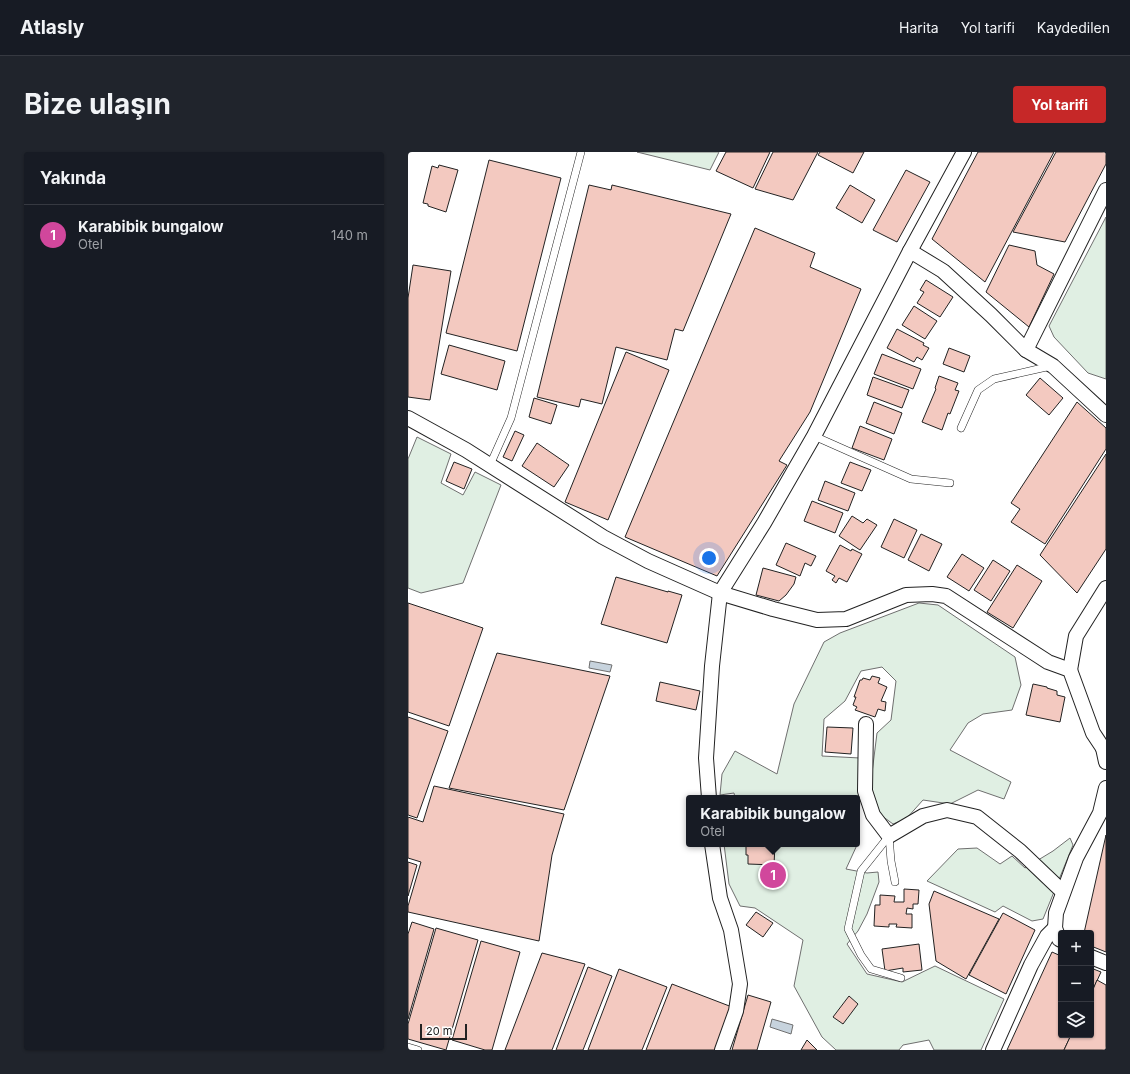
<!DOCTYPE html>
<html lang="tr">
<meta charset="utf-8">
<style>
:root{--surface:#171b24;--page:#20242c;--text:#f1f3f6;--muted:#9ea1a6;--line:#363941;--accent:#c62828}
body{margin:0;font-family:Inter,sans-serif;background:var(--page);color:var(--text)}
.controls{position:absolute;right:12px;bottom:12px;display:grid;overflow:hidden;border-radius:4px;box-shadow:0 1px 3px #0004}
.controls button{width:36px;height:36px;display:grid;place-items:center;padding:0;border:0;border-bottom:1px solid var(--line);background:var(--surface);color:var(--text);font:20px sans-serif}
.scale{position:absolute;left:12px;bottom:10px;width:47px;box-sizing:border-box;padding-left:4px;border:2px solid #222;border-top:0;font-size:11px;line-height:14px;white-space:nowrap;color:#222;-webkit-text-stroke:3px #fff;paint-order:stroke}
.you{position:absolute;left:301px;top:406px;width:14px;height:14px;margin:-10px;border:3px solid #fff;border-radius:50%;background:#1a73e8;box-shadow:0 0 0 6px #1a73e833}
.badge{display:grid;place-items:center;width:26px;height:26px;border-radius:50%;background:var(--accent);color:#fff;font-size:13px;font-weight:700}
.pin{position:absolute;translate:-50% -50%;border:2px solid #fff;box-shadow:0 1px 4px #0006}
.popup{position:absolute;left:278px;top:643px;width:174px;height:52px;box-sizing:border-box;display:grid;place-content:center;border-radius:4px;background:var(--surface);filter:drop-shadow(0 1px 3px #0005);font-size:13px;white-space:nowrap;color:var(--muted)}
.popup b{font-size:15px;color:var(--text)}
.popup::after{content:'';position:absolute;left:50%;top:100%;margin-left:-8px;border:8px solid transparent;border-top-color:var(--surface)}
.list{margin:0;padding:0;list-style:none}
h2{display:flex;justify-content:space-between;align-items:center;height:52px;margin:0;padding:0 16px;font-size:17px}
h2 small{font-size:13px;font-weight:400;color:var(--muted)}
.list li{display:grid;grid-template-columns:26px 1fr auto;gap:12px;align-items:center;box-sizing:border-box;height:60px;padding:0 16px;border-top:1px solid var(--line)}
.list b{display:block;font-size:15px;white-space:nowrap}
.list p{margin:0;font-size:13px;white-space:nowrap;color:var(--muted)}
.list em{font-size:13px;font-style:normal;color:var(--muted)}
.icon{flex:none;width:22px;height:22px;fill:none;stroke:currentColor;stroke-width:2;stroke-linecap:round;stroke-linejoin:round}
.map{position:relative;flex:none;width:698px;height:898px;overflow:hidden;border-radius:4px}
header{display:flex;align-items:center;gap:24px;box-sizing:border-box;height:56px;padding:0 20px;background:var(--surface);border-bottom:1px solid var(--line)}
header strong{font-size:19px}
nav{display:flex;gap:22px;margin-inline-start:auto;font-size:14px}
.intro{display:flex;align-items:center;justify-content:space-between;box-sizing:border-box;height:96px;padding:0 24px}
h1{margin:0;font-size:28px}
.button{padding:10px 18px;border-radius:4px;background:var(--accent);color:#fff;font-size:14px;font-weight:700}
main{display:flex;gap:24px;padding:0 24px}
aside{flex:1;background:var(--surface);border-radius:4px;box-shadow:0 1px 3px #0004}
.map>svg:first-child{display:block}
.green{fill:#e0efe3;stroke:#6f6f6f}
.water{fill:#c7d3dd;stroke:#6f6f6f}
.building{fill:#f3c9c0;stroke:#222}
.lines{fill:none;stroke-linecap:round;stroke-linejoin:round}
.service-casing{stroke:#222;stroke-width:8}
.minor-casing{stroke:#222;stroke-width:16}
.service{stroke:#fff;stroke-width:7}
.minor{stroke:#fff;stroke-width:14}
</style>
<header>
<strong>Atlasly</strong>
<nav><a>Harita</a><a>Yol tarifi</a><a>Kaydedilen</a></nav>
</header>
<div class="intro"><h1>Bize ulaşın</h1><a class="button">Yol tarifi</a></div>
<main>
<aside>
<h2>Yakında<small></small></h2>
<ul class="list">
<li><span class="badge" style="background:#d1479c">1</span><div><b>Karabibik bungalow</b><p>Otel</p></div><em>140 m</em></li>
</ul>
</aside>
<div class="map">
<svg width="698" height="898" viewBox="0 0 698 898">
<rect width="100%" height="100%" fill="#fff"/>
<g class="green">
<path d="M229,0H311L302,18Z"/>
<path d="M698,65V227L680,221L646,185L641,174Z"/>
<path d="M9,285L43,302L33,331L55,343L67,320L93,333L55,431L13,441L0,436V307Z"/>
<path d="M511,451L530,453L607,505L613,533L604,558L575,562L560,571L542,598L603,630L596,647L570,638L542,652L515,648L498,667L485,672L470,661L462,637L469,581L483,568L488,529L474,515L453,519L437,549L416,567L414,604L452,606V647L449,693L438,717L459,721L470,720L471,730L459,762L450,779L439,792L459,822L494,830L527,814L596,847L573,898H526L521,888L495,893L491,898H428L414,885L386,834L395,788L347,756L332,754L321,732L316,692H449V646H327L326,641L312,643L314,622L327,599L369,622L386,552L416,490L432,481Z"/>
<path d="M662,686L665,693L635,767L624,769L595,754L587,760L519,729L550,697L569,696L592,712L604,704L617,716L645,699Z"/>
</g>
<g class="water">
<path d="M182,509L204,513L202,520L181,516Z"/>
<path d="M364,867L385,873L383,882L362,875Z"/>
</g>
<g class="building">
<path d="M318,0H362L345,36L308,19Z"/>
<path d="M365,0H410L385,48L347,37Z"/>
<path d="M412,0H456L445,21L410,3Z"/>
<path d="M570,0H646L577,130L524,87Z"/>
<path d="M648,0H698V12L657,90L605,80Z"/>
<path d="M81,8L153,26L109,199L38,181Z"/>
<path d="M31,13L50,18L38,60L20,54V52L15,51L24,14L30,16Z"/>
<path d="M498,18L522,30L489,90L465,78Z"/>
<path d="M181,33L203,38L204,33L323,62L275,179L267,177L259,208L208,195L194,252L173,247L171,255L129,245Z"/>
<path d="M442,33L467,48L454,71L428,56Z"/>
<path d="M347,76L407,101L402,115L453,137L402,260L371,309L379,313L309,424L217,385Z"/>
<path d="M601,93L627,99L629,113L646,122L621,175L578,140Z"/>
<path d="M5,113L43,119L22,248L0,245V146Z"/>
<path d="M518,128L545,145L532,165L509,151L516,140L512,138Z"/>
<path d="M506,154L529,169L517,187L494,173Z"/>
<path d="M489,177L516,191L515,193L521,196L514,208L509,205L506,210L479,196Z"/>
<path d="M41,193L97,209L89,238L33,222Z"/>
<path d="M541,196L562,204L556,220L535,212Z"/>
<path d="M218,200L261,218L200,368L157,350Z"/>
<path d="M474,202L513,217L505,237L466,222Z"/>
<path d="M531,224L550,231L547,238L551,239L542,262L540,261L534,278L514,270L528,237L527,236Z"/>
<path d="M465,225L501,238L494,256L459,243Z"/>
<path d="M632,226L655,246L641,263L618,243Z"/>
<path d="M126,246L149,253L143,272L121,265Z"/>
<path d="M466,250L494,261L486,282L458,271Z"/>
<path d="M669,250L698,276V297L637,392L603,370L612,357L603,351Z"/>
<path d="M452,274L484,287L476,308L444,296Z"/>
<path d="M107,279L116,283L104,309L95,305Z"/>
<path d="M129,291L161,313L146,335L114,314Z"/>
<path d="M698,302V397L669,441L632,403Z"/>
<path d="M46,310L64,317L56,337L38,329Z"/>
<path d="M442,310L463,318L454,339L433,331Z"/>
<path d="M417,329L447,341L440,359L410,348Z"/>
<path d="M404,349L435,361L427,381L396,369Z"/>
<path d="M444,364L455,371L459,367L469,373L452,398L431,384Z"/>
<path d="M486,367L509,378L496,406L473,395Z"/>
<path d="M513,382L534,392L521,419L500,408Z"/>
<path d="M378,391L408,404L403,414L397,411L392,424L368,413Z"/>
<path d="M432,393L443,399L444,397L454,402L439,430L431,426L428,431L424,428L427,424L418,419Z"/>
<path d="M554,402L576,416L561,439L539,425Z"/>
<path d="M585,408L602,419L583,449L566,438Z"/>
<path d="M609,413L634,429L605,476L579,460Z"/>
<path d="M355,416L388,425L386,432L378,443L371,449L348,443Z"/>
<path d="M208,425L260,440V439L274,443L259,491L193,472Z"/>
<path d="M0,451L75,476L41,574L0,560Z"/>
<path d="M89,501L202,524L156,658L41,636Z"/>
<path d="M464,524L472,526L470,531L479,535L473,549L478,550L477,559L470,557L467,565L447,558L449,555L445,553L448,545H446L452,528H454L455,526L462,528Z"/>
<path d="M252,530L292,539L288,558L248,549Z"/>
<path d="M625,532L639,535V536L649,539V543L657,545L652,570L618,563Z"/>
<path d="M0,565L40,579L9,666L0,663Z"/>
<path d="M419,575L445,576L443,602L417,600Z"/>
<path d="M26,634L156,662L144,703L131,789L0,760V754L13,710L0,706V665L15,670Z"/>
<path d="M698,683V800L683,794V781H676Z"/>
<path d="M338,692H367L366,713L340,712V703H338Z"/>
<path d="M0,710L9,713L0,744Z"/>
<path d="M496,737L511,738L510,752H505V757L499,756L498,762H504V776L488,775L489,772H481V775L466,774L467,753H472V743L487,744L486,750H496Z"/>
<path d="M526,739L591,767L558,827L528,809L521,752Z"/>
<path d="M348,760L365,771L355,785L338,773Z"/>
<path d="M595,761L627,778L598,842L561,823Z"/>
<path d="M4,770L26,777L0,867V782Z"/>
<path d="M28,776L70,788L38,898L0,887V872Z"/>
<path d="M73,789L112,800L84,898H77L44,888Z"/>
<path d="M511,792L514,818L495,820V816L477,819L474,797Z"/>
<path d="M644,800L653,804V883H663L656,898H599Z"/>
<path d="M134,801L177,812L144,898H97Z"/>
<path d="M180,815L204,824L175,898H148Z"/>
<path d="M683,816L693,820L683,842Z"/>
<path d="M211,817L259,835L234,898H180Z"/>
<path d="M689,828L698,833V898H656L663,883H683V842Z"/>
<path d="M264,832L324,855L307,898H238Z"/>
<path d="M340,843L363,850L349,898H324Z"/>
<path d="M441,844L450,852L435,872L425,865Z"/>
<path d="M399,888L409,898H393Z"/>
</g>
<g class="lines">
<g class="service-casing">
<g id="service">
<path d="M553,276L570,238L586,227L643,214"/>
<path d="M406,284L503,327L542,331"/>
<path d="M82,313L103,266L173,0"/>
<path d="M481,684L453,719L440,777L453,803L463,817L493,826"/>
<path d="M481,684L483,709L487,730"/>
<path d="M0,895L10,898"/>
</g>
</g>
<g class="minor-casing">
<g id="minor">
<path d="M502,99L556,0"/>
<path d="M618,198L698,38"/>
<path d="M0,266L58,298L195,385L240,409L312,441L365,457L409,468L438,467L498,443L524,442L538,444L640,510L662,518L685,581L695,596H698"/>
<path d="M662,518L668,484L698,436"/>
<path d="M458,572L457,639L465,663L481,684L515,664L539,658L569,665L612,699L655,740"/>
<path d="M695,596L698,610"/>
<path d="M301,646L298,606L304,514L312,441L356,371L406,284L502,99L535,119L583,163L618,198L645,214L698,263"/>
<path d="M304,692L312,746L323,778L332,832L328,859L314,898"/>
<path d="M653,788L651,787L647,776L648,761L668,706L692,661L698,636"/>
<path d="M683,805L698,811"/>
<path d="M585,898L623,813L639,784L647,776"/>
</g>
</g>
<use href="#service" class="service"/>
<use href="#minor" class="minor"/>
</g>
</svg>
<div class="controls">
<button>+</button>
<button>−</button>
<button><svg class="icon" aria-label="layers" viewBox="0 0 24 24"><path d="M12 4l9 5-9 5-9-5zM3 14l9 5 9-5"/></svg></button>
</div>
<div class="scale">20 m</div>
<div class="you"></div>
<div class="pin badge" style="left:365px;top:723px;background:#d1479c">1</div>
<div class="popup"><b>Karabibik bungalow</b>Otel</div>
</div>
</main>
